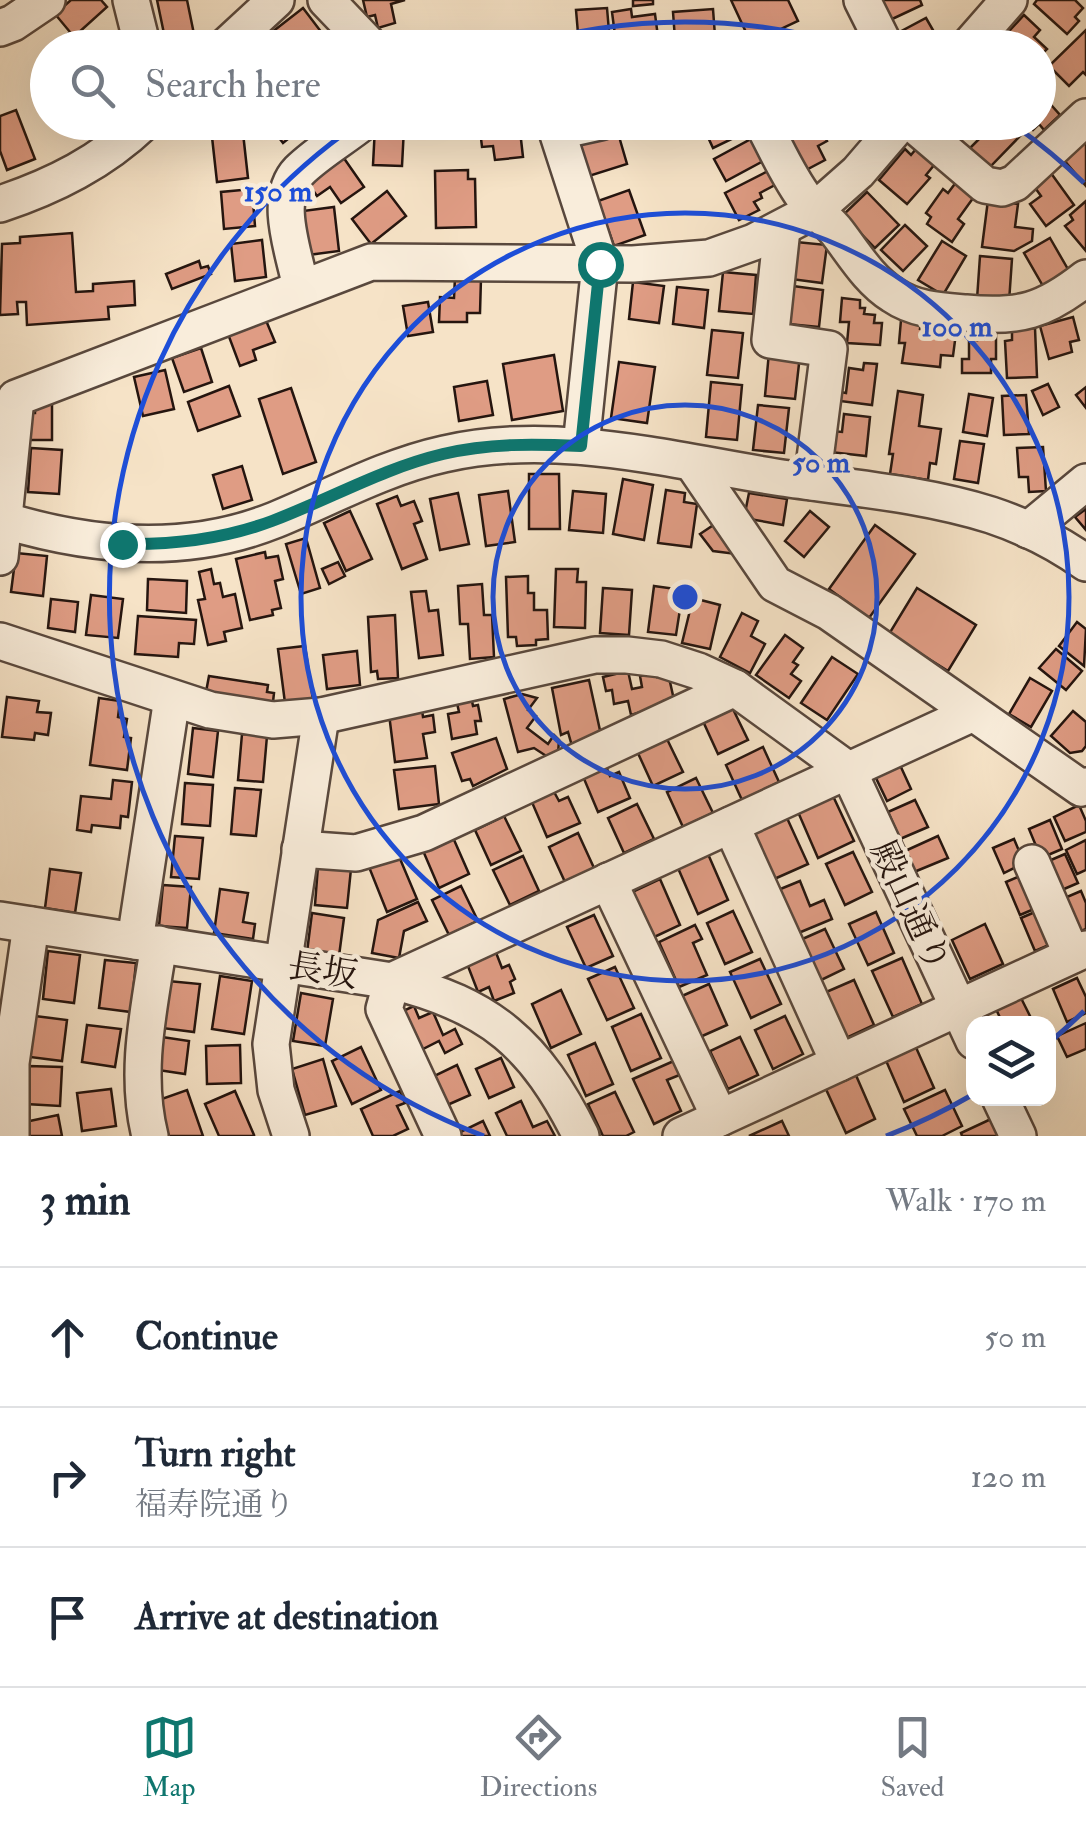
<!DOCTYPE html>
<meta charset="utf-8">
<style>
:root{--surface:#fff;--page:#f6f6f7;--text:#1f2937;--muted:#747a83;--line:#e0e1e3;--accent:#0f766e}
body{margin:0;font-family:"IM FELL Double Pica","Noto Serif JP",serif;background:var(--page);color:var(--text)}
.controls{position:absolute;right:30px;bottom:30px;display:grid;overflow:hidden;border-radius:20px;box-shadow:0 10px 40px #0002}
.controls button{width:90px;height:90px;display:grid;place-items:center;padding:0;border:0;border-bottom:2px solid var(--line);background:var(--surface);color:var(--text);font:50px sans-serif}
.stop{position:absolute;width:30px;height:30px;margin:-22px;border:8px solid #0f766e;border-radius:50%;background:#fff}
.stop.end{background:#0f766e;border-color:#fff;box-shadow:0 2px 10px #0008}
.list{margin:0;padding:0;list-style:none}
h2{display:flex;justify-content:space-between;align-items:center;height:130px;margin:0;padding:0 40px;font-size:42px}
h2 small{font-size:32px;font-weight:400;color:var(--muted)}
.list li{display:grid;grid-template-columns:65px 1fr auto;gap:30px;align-items:center;box-sizing:border-box;height:140px;padding:0 40px;border-top:2px solid var(--line)}
.list b{display:block;font-size:38px;white-space:nowrap}
.list p{margin:0;font-size:32px;white-space:nowrap;color:var(--muted)}
.list em{font-size:32px;font-style:normal;color:var(--muted)}
.icon{flex:none;width:55px;height:55px;fill:none;stroke:currentColor;stroke-width:2;stroke-linecap:round;stroke-linejoin:round}
.map{position:relative;flex:none;width:1086px;height:1136px;overflow:hidden}
.search{position:absolute;background:var(--surface);box-shadow:0 10px 40px #0002;left:30px;right:30px;top:30px;height:110px;display:flex;align-items:center;gap:25px;box-sizing:border-box;padding:0 35px;border-radius:55px;color:var(--muted);font-size:38px}
.sheet{height:550px;background:var(--surface)}
nav{display:flex;justify-content:space-around;align-items:center;box-sizing:border-box;height:140px;border-top:2px solid var(--line);background:var(--surface);font-size:28px;color:var(--muted)}
nav a{display:grid;justify-items:center;gap:5px}
nav .on{color:var(--accent)}
.map>svg:first-child{display:block}
.building{fill:#df9c84;stroke:#25150f;stroke-width:2.5}
.lines{fill:none;stroke-linecap:round;stroke-linejoin:round}
.minor-casing{stroke:#59483d;stroke-width:40}
.minor{stroke:#f9eddb;stroke-width:35}
.route{stroke:#0f766e;stroke-width:12}
.ring{fill:none;stroke:#1d4ed8;stroke-width:5}
.labels{text-anchor:middle;stroke-width:9;stroke-linejoin:round;paint-order:stroke}
.street-label{font-size:35px;fill:#25150f;stroke:#f9eddb}
.centre{fill:#1d4ed8;stroke:#f9eddb;stroke-width:5}
.ring-label{font-size:30px;text-anchor:middle;font-weight:bold;fill:#1d4ed8;stroke:#f9eddb;stroke-width:9;stroke-linejoin:round;paint-order:stroke}
</style>
<div class="map">
<svg width="1086" height="1136" viewBox="0 0 1086 1136">
<rect width="100%" height="100%" fill="#f6e3c7"/>
<filter id="stains"><feTurbulence type="fractalNoise" baseFrequency=".002" numOctaves="4"/><feColorMatrix values="0 0 0 0 .2 0 0 0 0 .09 0 0 0 0 .02 0 0 0 .5 -.17"/></filter>
<radialGradient id="worn" r=".72"><stop offset=".6" stop-color="#630" stop-opacity="0"/><stop offset="1" stop-color="#630" stop-opacity=".3"/></radialGradient>
<g class="building">
<path d="M71,0H101L107,7L77,34L86,48H52L70,32L55,14Z"/>
<path d="M157,0H187L195,39L182,42L183,48H167Z"/>
<path d="M363,0H405L391,4L395,23L378,28L375,15L367,17Z"/>
<path d="M633,0H653V4L633,6Z"/>
<path d="M731,0H788L798,21L751,43Z"/>
<path d="M879,0H920L922,5L888,21Z"/>
<path d="M1037,0H1075L1083,8L1075,17L1079,21L1067,34L1034,4Z"/>
<path d="M303,8L322,33L303,48H276L267,36Z"/>
<path d="M607,8L610,43L579,45L576,10Z"/>
<path d="M631,9L632,17L655,14L658,37L616,43L612,12Z"/>
<path d="M713,9L715,36L675,39L673,12Z"/>
<path d="M1024,15L1040,30L1034,37L1047,49L1038,58V48H1008L1000,41Z"/>
<path d="M926,18L937,37L929,42L931,48H901L894,35Z"/>
<path d="M1086,30V75L1083,72L1069,86L1049,66Z"/>
<path d="M851,32L859,48H804L830,33L834,41Z"/>
<path d="M1039,80L1051,93L1045,98L1060,115L1044,130L1039,124L1033,130L1026,122H1038Z"/>
<path d="M16,110L35,159L7,170L0,151V116Z"/>
<path d="M212,122H243L244,125L213,129Z"/>
<path d="M267,122H309L283,143Z"/>
<path d="M479,122H519L523,157L495,160L493,146L482,147Z"/>
<path d="M701,122H730L736,137L713,148Z"/>
<path d="M791,122H817L827,141L818,146L825,160L806,170L784,126Z"/>
<path d="M835,122H861L841,134Z"/>
<path d="M933,122H970L955,141Z"/>
<path d="M996,122H1012L1023,133L989,168L970,148Z"/>
<path d="M375,127L404,128L402,166L373,165Z"/>
<path d="M243,133L248,178L217,182L212,137Z"/>
<path d="M618,133L627,164L589,176L580,145Z"/>
<path d="M751,139L758,151L769,158L726,181L714,159Z"/>
<path d="M1086,140V186L1063,159Z"/>
<path d="M905,149L911,155L916,149L935,164L926,175L930,178L907,204L879,180Z"/>
<path d="M341,154L364,187L341,203L330,187L317,196L305,179Z"/>
<path d="M1048,169L1074,205L1046,226L1030,204L1041,196L1031,182Z"/>
<path d="M468,170V179H475L476,227L436,228L435,171Z"/>
<path d="M768,171L775,185L760,193L762,198L754,202L759,210L739,220L725,193Z"/>
<path d="M957,181L976,194L958,219L964,224L952,242L927,224L931,217L926,213L943,189L948,193Z"/>
<path d="M252,189L255,226L224,229L221,192Z"/>
<path d="M629,190L645,235L614,246L598,201Z"/>
<path d="M387,191L406,216L371,244L352,219Z"/>
<path d="M867,192L899,225L875,248L843,215Z"/>
<path d="M988,200L1018,204L1015,227L1033,229L1032,241L1014,251L982,247Z"/>
<path d="M1086,201V251L1065,226L1073,220L1070,215Z"/>
<path d="M334,207L339,251L308,255L303,211Z"/>
<path d="M905,225L927,246L903,271L881,250Z"/>
<path d="M72,233L76,292L93,291V284L134,281L135,305L108,307L109,319L27,325L26,302H17L18,314L0,315L2,244L20,243V237Z"/>
<path d="M1050,238L1069,271L1043,286L1024,253Z"/>
<path d="M262,240L266,277L235,281L231,244Z"/>
<path d="M942,241L966,256L943,295L918,280Z"/>
<path d="M796,242L827,245L822,283L791,279Z"/>
<path d="M980,256L1012,259L1009,302L977,299Z"/>
<path d="M199,261L201,268L208,266L211,274L172,289L166,274Z"/>
<path d="M723,272L756,275L753,314L719,311Z"/>
<path d="M455,277L481,278L480,313H467V322H439L440,297L454,298Z"/>
<path d="M633,282L664,286L659,323L629,319Z"/>
<path d="M793,286L823,290L819,327L788,324Z"/>
<path d="M677,287L708,290L704,328L673,324Z"/>
<path d="M842,298L860,300V308H865L864,314L875,315L874,323H882L880,345L847,343L849,322H840Z"/>
<path d="M428,302L433,332L408,336L403,306Z"/>
<path d="M1073,317L1079,340L1070,342L1072,352L1049,359L1040,326Z"/>
<path d="M265,318L275,342L253,350L256,360L240,366L228,334Z"/>
<path d="M901,320L921,322L920,329L956,333L953,356L941,355L940,367L902,363L905,343H899Z"/>
<path d="M1035,328L1037,377L1007,378L1005,341L1012,340V330Z"/>
<path d="M712,330L743,333L738,378L707,375Z"/>
<path d="M977,332H996V359H991V373H962V359H969V339L977,340Z"/>
<path d="M201,348L212,382L184,392L172,358Z"/>
<path d="M769,352L800,355L795,399L765,396Z"/>
<path d="M554,355L563,411L512,420L503,364Z"/>
<path d="M619,362L655,367L647,423L611,418Z"/>
<path d="M864,363L877,364L872,405L840,401L841,392L846,393L849,368L863,370Z"/>
<path d="M165,370L174,409L143,416L134,377Z"/>
<path d="M487,381L493,415L459,421L454,387Z"/>
<path d="M711,382L742,385L737,440L706,437Z"/>
<path d="M1048,384L1059,407L1043,415L1032,391Z"/>
<path d="M229,386L240,416L198,431L188,402Z"/>
<path d="M1086,387V408L1076,395Z"/>
<path d="M291,388L316,462L283,474L259,399Z"/>
<path d="M898,391L923,395L919,426L941,429L936,464L930,463L928,480L890,474L893,454H889Z"/>
<path d="M969,394L993,398L987,436L963,432Z"/>
<path d="M1026,395L1029,434L1004,435L1002,396Z"/>
<path d="M35,404H52V440H30L29,413H35Z"/>
<path d="M758,405L789,408L784,453L753,450Z"/>
<path d="M844,414L870,417L866,456L830,452L832,431L842,432Z"/>
<path d="M960,441L984,444L978,483L954,479Z"/>
<path d="M1043,447L1046,491L1029,492L1028,477H1019L1017,448Z"/>
<path d="M31,448L62,450L59,494L28,492Z"/>
<path d="M242,466L252,500L223,509L213,475Z"/>
<path d="M529,474H559L560,529H529Z"/>
<path d="M623,479L653,485L644,540L613,534Z"/>
<path d="M666,490L685,493L684,502L697,504L691,547L658,543Z"/>
<path d="M508,491L515,542L486,546L479,495Z"/>
<path d="M573,491L606,494L603,533L569,530Z"/>
<path d="M458,493L469,544L440,550L430,499Z"/>
<path d="M749,493L787,499L783,525L744,518Z"/>
<path d="M397,496L401,506L414,501L422,521L414,524L427,559L402,569L377,504Z"/>
<path d="M1086,509V530L1075,517Z"/>
<path d="M350,511L372,559L346,571L324,523Z"/>
<path d="M810,511L829,527L804,557L785,541Z"/>
<path d="M715,524L736,554L713,551L700,534Z"/>
<path d="M875,525L915,554L869,618L829,589Z"/>
<path d="M306,538L320,588L301,594L286,544Z"/>
<path d="M265,552L266,558L278,556L283,579L275,581L281,608L272,610L273,615L250,620L236,559Z"/>
<path d="M16,553L47,556L43,596L11,592Z"/>
<path d="M338,562L345,576L329,584L322,569Z"/>
<path d="M211,569L214,584L220,583L223,597L235,594L242,628L224,632L226,641L208,645L198,600L205,599L199,572Z"/>
<path d="M556,569H578L577,582H586L585,628L554,627Z"/>
<path d="M528,576V593H534V610H547L548,639L536,640V645L517,646L516,637H508L506,577Z"/>
<path d="M148,579L187,581L186,613L147,610Z"/>
<path d="M482,584L484,615H492L494,657L470,659L468,624H460L458,586Z"/>
<path d="M654,586L683,590L676,635L648,632Z"/>
<path d="M603,588L632,590L629,635L600,633Z"/>
<path d="M917,588L976,625L948,671L889,634Z"/>
<path d="M426,591L429,611L438,610L443,655L419,658L411,592Z"/>
<path d="M91,595L123,599L118,638L86,635Z"/>
<path d="M693,598L720,605L710,649L682,643Z"/>
<path d="M51,599L78,602L75,632L48,628Z"/>
<path d="M742,613L758,621L751,636L765,644L750,673L720,657Z"/>
<path d="M395,615L398,678L378,679L377,671L371,672L368,617Z"/>
<path d="M138,616L196,620L194,644L179,643L178,657L135,654Z"/>
<path d="M1077,622L1086,629L1084,666L1059,646Z"/>
<path d="M785,635L803,648L793,662L798,665L791,674L801,681L789,698L756,675Z"/>
<path d="M305,646L313,700L285,703L278,649Z"/>
<path d="M1056,649L1082,671L1066,690L1039,668Z"/>
<path d="M357,651L360,685L327,689L323,655Z"/>
<path d="M832,657L858,674L827,720L801,703Z"/>
<path d="M628,671L632,689L642,687L640,676L656,673L657,677L665,675L670,682L674,700L664,701V705L631,715L628,701L614,704L612,690L606,691L603,677Z"/>
<path d="M209,676L268,685L267,692L274,693L273,702L206,692Z"/>
<path d="M1030,678L1052,691L1031,727L1009,714Z"/>
<path d="M589,680L601,735L572,746L568,732L561,735L552,688Z"/>
<path d="M522,694L537,698L528,710L536,716L527,728L548,744L554,735L559,740L558,754L551,759L534,748L518,752L504,699Z"/>
<path d="M7,697L39,701L37,712L51,713L48,735L35,733L34,740L2,737Z"/>
<path d="M99,698L120,701L118,717L127,719L124,737L131,738L127,770L90,765Z"/>
<path d="M472,701L473,706L478,705L481,721H475L477,734L452,739L448,714L459,712L457,703Z"/>
<path d="M731,705L748,740L718,754L702,719Z"/>
<path d="M422,710L423,717L433,715L435,732L423,734L427,758L395,762L389,714Z"/>
<path d="M1073,711L1086,722V746L1082,751L1070,753L1051,736Z"/>
<path d="M193,728L218,731L213,777L188,774Z"/>
<path d="M242,734L267,736L263,782L238,780Z"/>
<path d="M666,737L683,772L653,786L637,751Z"/>
<path d="M496,738L507,769L473,786L470,779L462,781L452,753Z"/>
<path d="M763,747L779,782L742,800L726,765Z"/>
<path d="M605,764L610,776L619,772L630,798L598,812L582,774Z"/>
<path d="M900,765L911,789L887,801L875,776Z"/>
<path d="M435,766L439,804L399,809L394,770Z"/>
<path d="M696,778L713,813L683,827L667,792Z"/>
<path d="M113,780L132,782L128,817L121,816L120,828L92,825L91,832L77,830L81,796L111,799Z"/>
<path d="M185,783L213,785L210,826L182,824Z"/>
<path d="M235,788L261,790L256,836L231,834Z"/>
<path d="M553,790L559,801L568,797L580,823L547,837L531,800Z"/>
<path d="M833,796L854,841L818,858L798,812Z"/>
<path d="M915,800L928,827L900,839L888,812Z"/>
<path d="M637,804L654,839L624,853L608,818Z"/>
<path d="M1079,805L1086,821V832L1065,841L1054,817Z"/>
<path d="M504,816L521,851L491,865L475,830Z"/>
<path d="M787,818L808,864L772,880L752,834Z"/>
<path d="M1050,820L1062,849L1041,858L1029,829Z"/>
<path d="M451,833L469,874L439,888L421,846Z"/>
<path d="M578,833L594,868L565,882L549,847Z"/>
<path d="M175,836L203,838L199,879L171,877Z"/>
<path d="M938,836L948,858L914,872L905,851Z"/>
<path d="M1014,839L1024,863L1004,873L993,848Z"/>
<path d="M1086,840V870L1077,874L1066,850Z"/>
<path d="M853,852L872,892L845,905L826,864Z"/>
<path d="M398,854L417,899L387,912L369,867Z"/>
<path d="M708,854L728,900L698,914L678,868Z"/>
<path d="M1065,854L1078,883L1057,892L1044,863Z"/>
<path d="M523,856L539,891L510,905L493,870Z"/>
<path d="M318,866L351,869L347,908L315,905Z"/>
<path d="M50,869L81,873L75,913L45,908Z"/>
<path d="M1027,873L1041,906L1020,915L1006,882Z"/>
<path d="M660,879L680,925L650,939L630,893Z"/>
<path d="M800,881L810,906L824,900L832,919L796,934L778,890Z"/>
<path d="M163,885L191,887L187,928L159,926Z"/>
<path d="M461,886L478,921L449,935L432,900Z"/>
<path d="M220,889L248,893L243,922L255,924L253,939L214,933Z"/>
<path d="M1081,891L1086,903V929L1074,934L1060,900Z"/>
<path d="M418,902L427,921L404,931L399,958L372,953L378,920Z"/>
<path d="M1042,909L1056,942L1035,951L1021,918Z"/>
<path d="M733,911L752,952L725,964L707,923Z"/>
<path d="M876,912L894,953L868,965L849,924Z"/>
<path d="M312,913L344,918L339,956L307,952Z"/>
<path d="M594,915L613,956L586,968L567,927Z"/>
<path d="M985,924L1003,964L970,979L952,940Z"/>
<path d="M695,925L702,939L693,943L707,975L679,987L659,942Z"/>
<path d="M825,929L844,969L817,982L798,941Z"/>
<path d="M495,950L502,968L509,965L515,979L510,982L514,993L494,1001L489,987L478,992L466,961Z"/>
<path d="M48,951L80,955L74,1003L43,999Z"/>
<path d="M902,958L922,1004L893,1017L872,971Z"/>
<path d="M760,959L781,1004L751,1018L730,972Z"/>
<path d="M105,960L136,963L131,1012L99,1008Z"/>
<path d="M615,967L634,1008L607,1020L588,979Z"/>
<path d="M220,976L252,981L244,1034L212,1029Z"/>
<path d="M1077,978L1086,997V1013L1067,1022L1053,989Z"/>
<path d="M854,980L874,1025L844,1039L824,993Z"/>
<path d="M168,981L200,984L194,1032L162,1028Z"/>
<path d="M709,984L727,1025L700,1037L682,996Z"/>
<path d="M561,990L581,1034L551,1048L532,1004Z"/>
<path d="M301,993L333,999L325,1046L293,1041Z"/>
<path d="M1020,996L1034,1024H1003L995,1007Z"/>
<path d="M414,1006L419,1018L433,1012L443,1035L455,1029L462,1044L445,1053L439,1041L421,1050L403,1011Z"/>
<path d="M641,1014L661,1058L631,1071L612,1027Z"/>
<path d="M35,1016L67,1020L62,1061L30,1057Z"/>
<path d="M785,1016L803,1054L773,1069L755,1030Z"/>
<path d="M1086,1023V1049L1067,1057L1057,1036Z"/>
<path d="M87,1025L121,1029L115,1067L82,1062Z"/>
<path d="M162,1037L189,1041L185,1074L158,1070Z"/>
<path d="M740,1037L758,1075L728,1089L710,1051Z"/>
<path d="M595,1043L613,1084L586,1096L568,1055Z"/>
<path d="M914,1043L934,1088L904,1102L884,1056Z"/>
<path d="M240,1045L241,1083L207,1084L206,1046Z"/>
<path d="M361,1047L381,1090L352,1104L332,1061Z"/>
<path d="M501,1058L514,1087L489,1098L476,1069Z"/>
<path d="M323,1059L336,1106L305,1115L292,1069Z"/>
<path d="M676,1060L682,1074L667,1080L681,1111L654,1124L633,1079Z"/>
<path d="M457,1065L470,1095L445,1106L432,1077Z"/>
<path d="M28,1066L62,1067L60,1106L26,1104Z"/>
<path d="M855,1073L875,1119L846,1133L825,1087Z"/>
<path d="M111,1089L116,1126L82,1131L77,1093Z"/>
<path d="M187,1090L203,1136H169L156,1101Z"/>
<path d="M945,1090L962,1126L942,1136H917L904,1109Z"/>
<path d="M235,1091L254,1135L252,1136H219L205,1104Z"/>
<path d="M400,1091L405,1103L397,1106L408,1129L393,1136H373L361,1109Z"/>
<path d="M615,1092L634,1132L626,1136H603L588,1104Z"/>
<path d="M521,1101L533,1127L547,1121L555,1136H507L496,1113Z"/>
<path d="M58,1115L62,1136H28L25,1122Z"/>
<path d="M991,1119L998,1136H962L961,1133Z"/>
<path d="M483,1121L490,1136H457L456,1134Z"/>
<path d="M782,1121L789,1136H749Z"/>
</g>
<g class="lines">
<g class="minor-casing">
<g id="minor">
<path d="M131,0L143,48"/>
<path d="M326,0L372,48"/>
<path d="M862,0L886,48"/>
<path d="M0,28L13,23L47,0"/>
<path d="M224,48L276,0"/>
<path d="M967,48L1009,0"/>
<path d="M554,122L600,264L581,446"/>
<path d="M911,122L985,185L1002,188L1015,183L1086,117"/>
<path d="M764,126C777,150 789,178 806,200C815,212 828,220 837,232C854,254 869,280 893,295C915,310 940,311 966,313C1020,318 1044,311 1086,278"/>
<path d="M559,131L600,122"/>
<path d="M0,204C54,186 102,162 144,122"/>
<path d="M782,229L770,340L829,349L812,482"/>
<path d="M301,288C295,255 272,199 299,171C317,153 343,138 363,122"/>
<path d="M693,464L775,584L829,612L1081,788L1086,786"/>
<path d="M0,519C90,547 185,556 275,520C331,497 385,467 444,454C555,428 673,461 782,478C852,488 924,494 991,515C1024,526 1058,543 1086,563"/>
<path d="M1028,530L1086,482"/>
<path d="M0,557L16,398L371,262L633,264L709,258L754,242L815,210L858,172L901,122"/>
<path d="M0,641L210,710L273,720L321,716L595,655H627L661,659L698,671L735,688L848,770L974,1041"/>
<path d="M731,825L839,1063"/>
<path d="M300,849L356,853L424,833L735,688"/>
<path d="M1032,863L1072,955"/>
<path d="M608,881L720,1118"/>
<path d="M0,920L392,981C491,1005 536,1045 581,1136"/>
<path d="M135,941L172,698"/>
<path d="M1000,1098L1018,1136"/>
<path d="M11,1136V1063L31,925"/>
<path d="M150,1136C134,1072 149,1009 159,944"/>
<path d="M291,1136L276,1090L271,1044L321,716"/>
<path d="M443,1136L384,1009L392,981L973,713"/>
<path d="M681,1136L1086,949"/>
</g>
</g>
<use href="#minor" class="minor"/>
</g>
<g class="lines">
<path class="route" d="M122,544C173,545 224,539 272,521C330,499 384,468 443,454C489,443 534,444 581,446L600,264"/>
</g>
<g class="ring">
<circle cx="685" cy="597" r="192"/>
<circle cx="685" cy="597" r="384"/>
<path d="M1084 1011A575 575 0 0 1 1051 1041M972 1095A575 575 0 0 1 886 1136M484 1136A575 575 0 0 1 359 123M517 47A575 575 0 0 1 853 47M1011 123A575 575 0 0 1 1084 183"/>
</g>
<g class="labels">
<g class="street-label">
<text transform="translate(911 906) rotate(65)" y="12">殿山通り</text>
<text transform="translate(323 970) rotate(9)" y="12">長坂</text>
</g>
</g>
<circle cx="685" cy="597" r="15" class="centre"/>
<g class="ring-label">
<text x="278" y="201">150 m</text>
<text x="957" y="336">100 m</text>
<text x="821" y="472">50 m</text>
</g>
<rect width="100%" height="100%" filter="url(#stains)"/>
<rect width="100%" height="100%" fill="url(#worn)"/>
</svg>
<div class="controls">
<button><svg class="icon" aria-label="layers" viewBox="0 0 24 24"><path d="M12 4l9 5-9 5-9-5zM3 14l9 5 9-5"/></svg></button>
</div>
<div class="stop" style="left:600px;top:264px"></div>
<div class="stop end" style="left:122px;top:544px"></div>
<div class="search"><svg class="icon" aria-label="search" viewBox="0 0 24 24"><circle cx="10" cy="10" r="6"/><path d="M15 15l6 6"/></svg>Search here</div>
</div>
<section class="sheet">
<h2>3 min<small>Walk · 170 m</small></h2>
<ul class="list">
<li><svg class="icon" aria-label="ahead" viewBox="0 0 24 24"><path d="M12 20V5M6 11l6-6 6 6"/></svg><div><b>Continue</b></div><em>50 m</em></li>
<li><svg class="icon" aria-label="right" viewBox="0 0 24 24"><path d="M7 20v-9h11M14 6l5 5-5 5"/></svg><div><b>Turn right</b><p>福寿院通り</p></div><em>120 m</em></li>
<li><svg class="icon" aria-label="arrive" viewBox="0 0 24 24"><path d="M6 21V4h12l-3 4 3 4H6"/></svg><div><b>Arrive at destination</b></div></li>
</ul>
</section>
<nav>
<a class="on"><svg class="icon" aria-label="map" viewBox="0 0 24 24"><path d="M3 6l6-2 6 2 6-2v14l-6 2-6-2-6 2zM9 4v14M15 6v14"/></svg>Map</a>
<a><svg class="icon" aria-label="directions" viewBox="0 0 24 24"><path d="M12 3l9 9-9 9-9-9zM9 14v-3h6M13 9l2 2-2 2"/></svg>Directions</a>
<a><svg class="icon" aria-label="saved" viewBox="0 0 24 24"><path d="M7 4h10v16l-5-4-5 4z"/></svg>Saved</a>
</nav>
